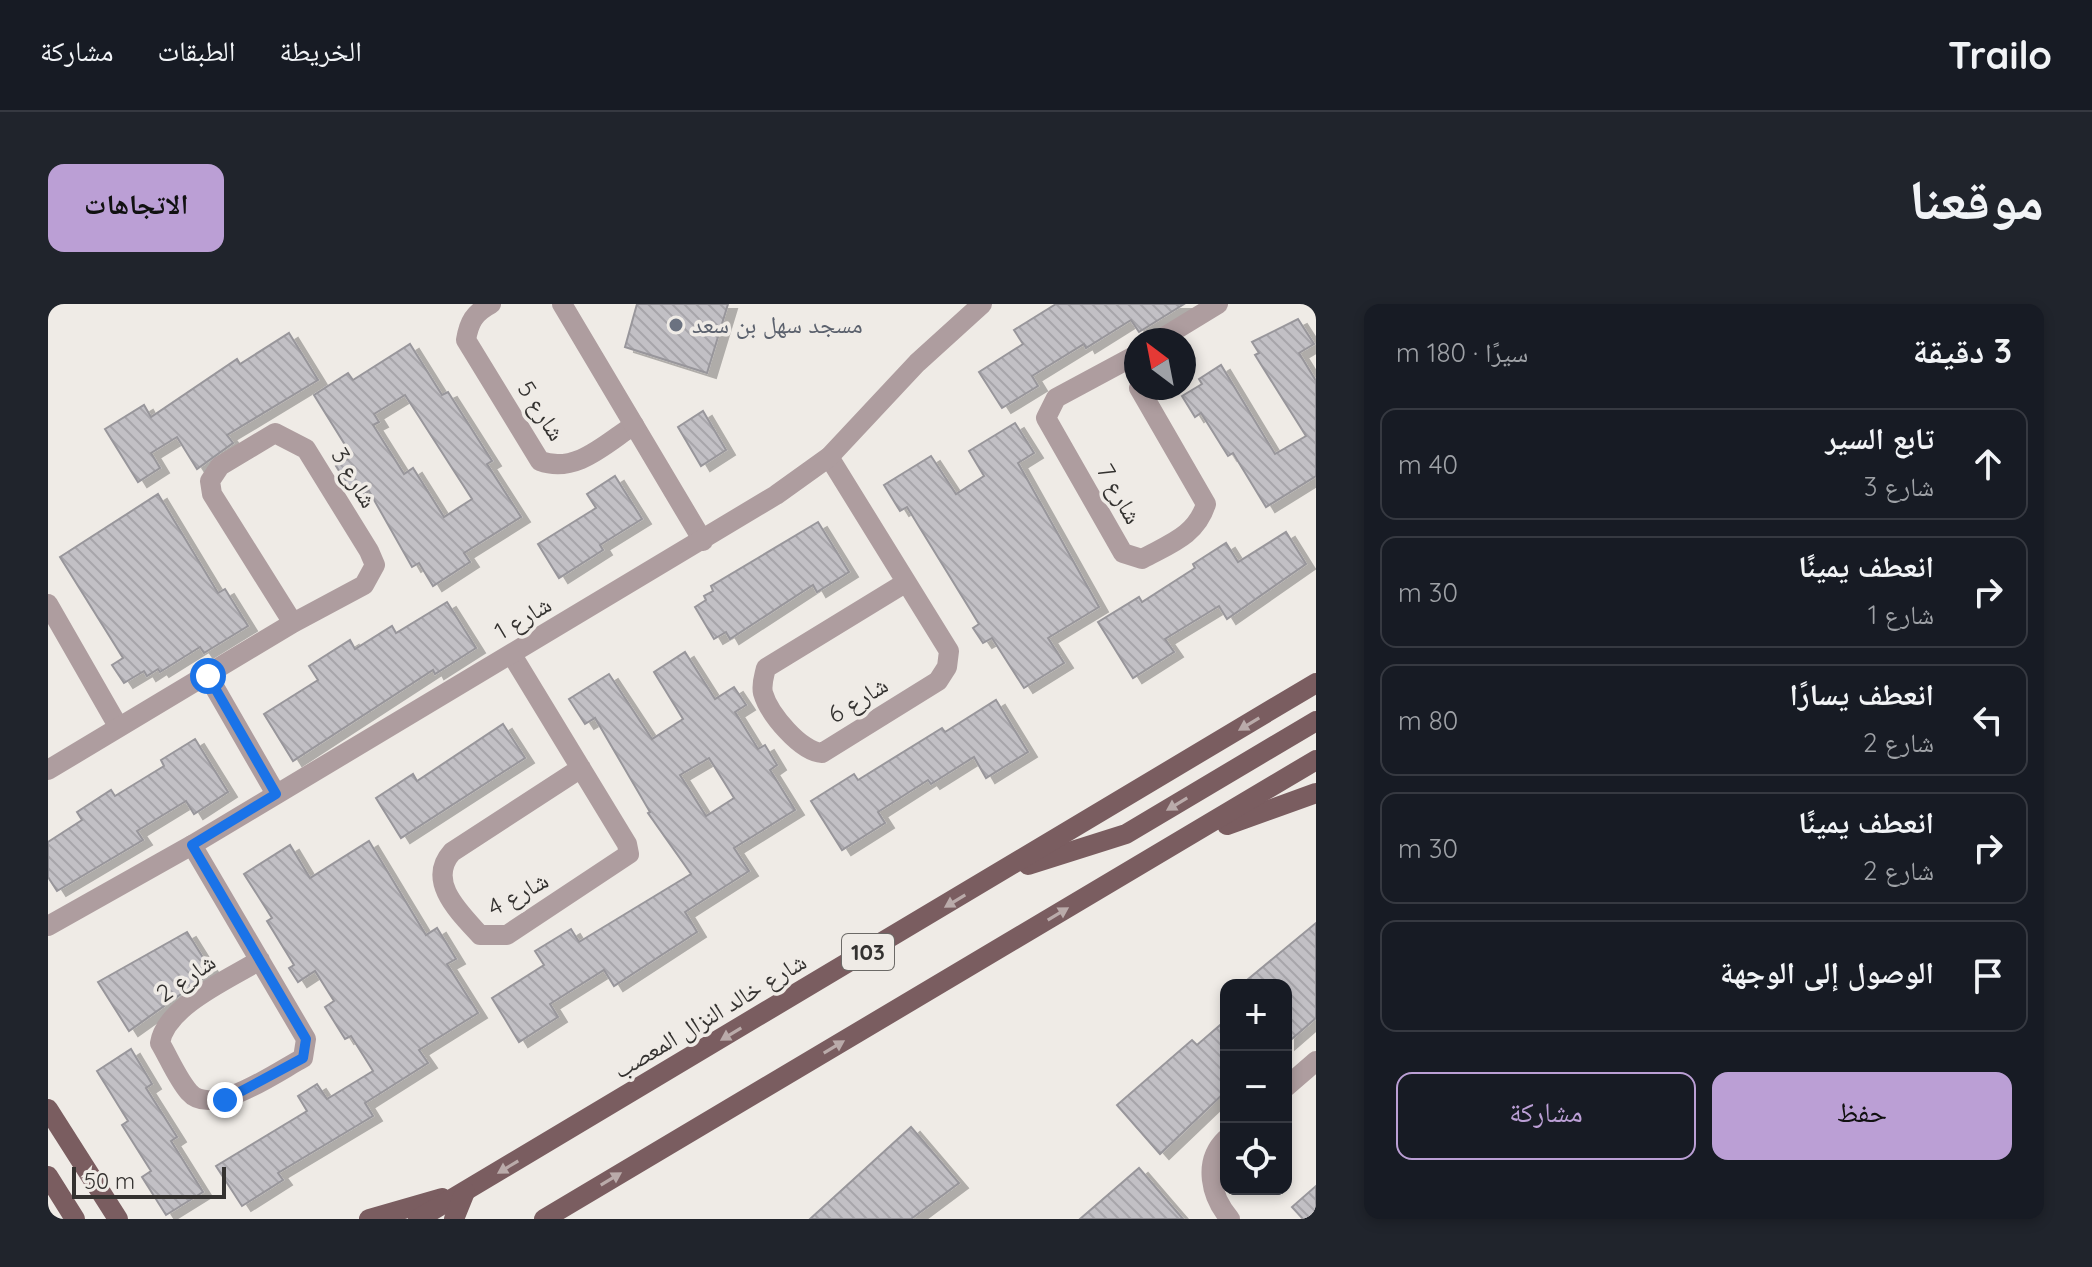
<!DOCTYPE html>
<html lang="ar">
<meta charset="utf-8">
<style>
:root{--surface:#171b24;--page:#20242c;--text:#f1f3f6;--muted:#9ea1a6;--line:#363941;--accent:#bb9fd5}
body{margin:0;font-family:Quicksand,"Noto Naskh Arabic",sans-serif;background:var(--page);color:var(--text);direction:rtl}
.controls{position:absolute;right:24px;bottom:24px;display:grid;overflow:hidden;border-radius:16px;box-shadow:0 4px 12px #0003}
.controls button{width:72px;height:72px;display:grid;place-items:center;padding:0;border:0;border-bottom:2px solid var(--line);background:var(--surface);color:var(--text);font:40px sans-serif}
.compass{position:absolute;left:1076px;top:24px;width:72px;height:72px;border-radius:50%;background:var(--surface);box-shadow:0 4px 12px #0003;rotate:328deg}
.scale{position:absolute;left:24px;bottom:20px;width:154px;box-sizing:border-box;padding-left:8px;border:4px solid #343230;border-top:0;font-size:22px;line-height:28px;white-space:nowrap;color:#343230;-webkit-text-stroke:6px #efebe6;paint-order:stroke}
.stop{position:absolute;width:24px;height:24px;margin:-18px;border:6px solid #1a73e8;border-radius:50%;background:#fff}
.stop.end{background:#1a73e8;border-color:#fff;box-shadow:0 2px 8px #0008}
.list{margin:0;padding:0;list-style:none}
h2{display:flex;justify-content:space-between;align-items:center;height:104px;margin:0;padding:0 32px;font-size:34px}
h2 small{font-size:26px;font-weight:400;color:var(--muted)}
.list li{display:grid;grid-template-columns:52px 1fr auto;gap:24px;align-items:center;box-sizing:border-box;height:112px;margin:0 16px 16px;padding:0 16px;border:2px solid var(--line);border-radius:16px}
.list b{display:block;font-size:30px;white-space:nowrap}
.list p{margin:0;font-size:26px;white-space:nowrap;color:var(--muted)}
.list em{font-size:26px;font-style:normal;color:var(--muted)}
.actions{display:flex;gap:16px;padding:24px 32px}
.actions a{flex:1;padding:18px 0;border:2px solid var(--accent);border-radius:16px;text-align:center;font-size:28px;color:var(--accent)}
.actions .main{background:var(--accent);color:#111}
.icon{flex:none;width:44px;height:44px;fill:none;stroke:currentColor;stroke-width:2;stroke-linecap:round;stroke-linejoin:round}
.map{position:relative;flex:none;width:1268px;height:915px;overflow:hidden;direction:ltr;border-radius:16px}
header{display:flex;align-items:center;gap:48px;box-sizing:border-box;height:112px;padding:0 40px;background:var(--surface);border-bottom:2px solid var(--line)}
header strong{font-size:38px}
nav{display:flex;gap:44px;margin-inline-start:auto;font-size:28px}
.intro{display:flex;align-items:center;justify-content:space-between;box-sizing:border-box;height:192px;padding:0 48px}
h1{margin:0;font-size:56px}
.button{padding:20px 36px;border-radius:16px;background:var(--accent);color:#111;font-size:28px;font-weight:700}
main{display:flex;gap:48px;padding:0 48px}
aside{flex:1;background:var(--surface);border-radius:16px;box-shadow:0 4px 12px #0003}
.map>svg:first-child{display:block}
.building{fill:url(#building-back-hatch);stroke:#98969b;stroke-width:2;fill-rule:evenodd;filter:url(#shadow)}
.lines{fill:none;stroke-linecap:round;stroke-linejoin:round}
.minor{stroke:#ae9d9f;stroke-width:20}
.major{stroke:#7a5d60;stroke-width:20}
.oneway{fill:#baabaa}
.route{stroke:#1a73e8;stroke-width:10}
.worship-dot{fill:#6b7280;stroke:#efebe6;stroke-width:3}
.labels{text-anchor:middle;stroke-width:7;stroke-linejoin:round;paint-order:stroke}
.shield{fill:#efebe6;stroke:#6c6a67;stroke-width:2}
.shield-label{font-size:22px;font-weight:bold;fill:#343230}
.worship-label{font-size:24px;fill:#5b616d;stroke:#efebe6;text-anchor:start}
.street-label{font-size:24px;fill:#343230;stroke:#efebe6}
</style>
<header>
<strong>Trailo</strong>
<nav><a>الخريطة</a><a>الطبقات</a><a>مشاركة</a></nav>
</header>
<div class="intro"><h1>موقعنا</h1><a class="button">الاتجاهات</a></div>
<main>
<aside>
<h2>3 دقيقة<small>سيرًا · 180 m</small></h2>
<ul class="list">
<li><svg class="icon" aria-label="ahead" viewBox="0 0 24 24"><path d="M12 20V5M6 11l6-6 6 6"/></svg><div><b>تابع السير</b><p>شارع 3</p></div><em>40 m</em></li>
<li><svg class="icon" aria-label="right" viewBox="0 0 24 24"><path d="M7 20v-9h11M14 6l5 5-5 5"/></svg><div><b>انعطف يمينًا</b><p>شارع 1</p></div><em>30 m</em></li>
<li><svg class="icon" aria-label="left" viewBox="0 0 24 24"><path d="M17 20v-9H6M10 6l-5 5 5 5"/></svg><div><b>انعطف يسارًا</b><p>شارع 2</p></div><em>80 m</em></li>
<li><svg class="icon" aria-label="right" viewBox="0 0 24 24"><path d="M7 20v-9h11M14 6l5 5-5 5"/></svg><div><b>انعطف يمينًا</b><p>شارع 2</p></div><em>30 m</em></li>
<li><svg class="icon" aria-label="arrive" viewBox="0 0 24 24"><path d="M6 21V4h12l-3 4 3 4H6"/></svg><div><b>الوصول إلى الوجهة</b></div></li>
</ul>
<div class="actions"><a class="main">حفظ</a><a>مشاركة</a></div>
</aside>
<div class="map">
<svg width="1268" height="915" viewBox="0 0 1268 915">
<defs>
<pattern id="building-back-hatch" width="6" height="6" patternUnits="userSpaceOnUse" patternTransform="scale(2)"><rect width="6" height="6" fill="#c2c0c5"/><path d="M-1 5l2 2M0 0l6 6M5-1l2 2" fill="none" stroke="#a7a5aa"/></pattern>
<filter id="shadow"><feDropShadow dx="9" dy="5" stdDeviation="0" flood-color="#0004"/></filter>
</defs>
<rect width="100%" height="100%" fill="#efebe6"/>
<g class="building">
<path d="M589,0H680L659,69L577,43Z"/>
<path d="M1008,0H1136L1091,28L1083,16L1038,44L1036,40L984,72L990,82L954,104L931,68L975,40L966,26Z"/>
<path d="M1250,15L1266,40L1251,49L1268,77V172L1218,203L1185,149L1180,152L1153,109L1147,113L1134,92L1154,80L1151,75L1173,61L1227,150L1258,132L1207,51L1211,49L1204,38Z"/>
<path d="M241,29L270,76L179,131L185,139L149,165L129,133L103,149L112,164L90,178L57,125L96,101L103,113L189,55L192,60Z"/>
<path d="M362,40L394,91L400,88L444,157L439,160L473,213L416,249L422,258L385,282L371,259L364,263L321,187L309,195L288,162L304,152L266,91L300,69L305,76ZM357,91L424,195L396,213L365,164L356,170L325,121L331,118L326,110Z"/>
<path d="M655,107L678,146L653,162L630,123Z"/>
<path d="M967,119L986,149L970,159L1051,303L1000,334L1016,359L976,384L944,334L935,339L925,324L931,320L859,203L852,207L836,181L883,152L908,190L936,172L921,147Z"/>
<path d="M567,172L594,215L552,241L555,246L511,274L490,240L548,204L539,190Z"/>
<path d="M110,190L170,289L177,285L200,322L156,349L152,343L112,368L110,365L99,372L96,367L76,379L64,361L75,354L12,253Z"/>
<path d="M770,218L801,268L769,288L765,281L682,335L678,328L666,335L647,303L658,296L656,292L665,287L663,282Z"/>
<path d="M1238,228L1258,260L1179,315L1171,302L1117,335L1126,348L1085,374L1050,318L1091,293L1094,298L1147,264L1145,260L1178,239L1190,258Z"/>
<path d="M399,298L428,344L387,370L385,366L245,457L216,410L270,376L261,362L302,336L307,345L344,322L348,329Z"/>
<path d="M637,348L667,395L686,383L698,401L687,408L710,445L717,441L729,461L722,466L747,506L686,544L701,567L637,608L649,628L566,682L556,666L502,700L510,713L471,738L444,694L496,661L487,647L523,625L531,638L643,570L600,509L602,508L547,414L537,420L521,395L561,370L604,435L635,415L606,368ZM661,454L686,494L658,512L632,471Z"/>
<path d="M948,396L980,448L938,474L926,453L883,480L880,476L830,508L837,519L794,546L763,497L806,470L810,476L894,424L897,428Z"/>
<path d="M455,420L477,454L353,534L328,494L365,470L369,477Z"/>
<path d="M147,435L180,488L146,510L138,497L89,527L95,536L9,587L0,573V538L34,516L29,508L63,486L67,492L116,462L113,456Z"/>
<path d="M321,537L378,631L389,624L408,655L399,660L430,709L371,746L380,759L317,799L325,812L230,869L235,876L194,902L168,862L259,807L250,792L269,780L279,795L325,767L303,732L297,735L277,703L286,697L267,667L250,678L241,664L246,661L219,617L224,614L196,570L242,541L262,574Z"/>
<path d="M1268,619V714L1238,740V681H1193Z"/>
<path d="M139,628L164,668L81,727L50,678Z"/>
<path d="M1178,716V787L1112,850L1069,801L1144,736L1149,741Z"/>
<path d="M83,745L104,780L98,784L129,833L123,837L155,888L118,911L94,873L103,867L74,821L80,817L49,767Z"/>
<path d="M863,823L911,879L863,915H762Z"/>
<path d="M1091,864L1135,915H1032Z"/>
<path d="M1268,882V915H1255L1244,903Z"/>
</g>
<g class="lines">
<g class="minor">
<path d="M443,0C426,9 421,18 418,36L492,157C528,170 557,140 586,121"/>
<path d="M514,0L655,237"/>
<path d="M1111,36L1170,0"/>
<path d="M1088,51L1008,94L998,114L1075,249L1094,255C1121,240 1148,232 1158,200L1091,84"/>
<path d="M781,153L901,347L899,363L890,377L774,449C753,448 721,410 715,389C713,380 716,373 718,364L857,279"/>
<path d="M0,300L70,422"/>
<path d="M464,351L579,540L581,550L459,631H432C411,608 378,577 404,548L533,464"/>
<path d="M160,372L228,490"/>
<path d="M0,466L245,319L316,281L327,261L321,247L258,145L227,129L172,162L162,177L164,190L245,319"/>
<path d="M144,541L258,735L255,754C230,767 164,815 141,788C129,774 121,754 112,739C118,702 181,675 212,656"/>
<path d="M0,622L144,541L728,191L781,153L869,59L934,0"/>
<path d="M1238,783L1268,757"/>
<path d="M1178,835C1154,858 1163,893 1182,915"/>
</g>
<g class="major">
<path d="M1179,521L1268,489"/>
<path d="M980,561L1078,530L1268,417"/>
<path d="M0,805L70,915"/>
<path d="M0,872L27,915"/>
<path d="M321,915L394,894"/>
<path d="M370,915L1268,379"/>
<path d="M406,915L417,888"/>
<path d="M496,915L1268,456"/>
</g>
</g>
<defs><path id="oneway-solid" d="M-6-.8H1V-3.2L6.5 0L1 3.2V.8H-6Z" transform="scale(2)"/></defs>
<g class="oneway">
<use href="#oneway-solid" transform="translate(1201 420) rotate(149)"/>
<use href="#oneway-solid" transform="translate(1129 500) rotate(149)"/>
<use href="#oneway-solid" transform="translate(907 597) rotate(149)"/>
<use href="#oneway-solid" transform="translate(1010 610) rotate(-31)"/>
<use href="#oneway-solid" transform="translate(683 730) rotate(149)"/>
<use href="#oneway-solid" transform="translate(786 743) rotate(-31)"/>
<use href="#oneway-solid" transform="translate(460 863) rotate(149)"/>
<use href="#oneway-solid" transform="translate(563 875) rotate(-31)"/>
</g>
<g class="lines">
<path class="route" d="M160,372L228,490L144,541L258,735L255,754L177,796"/>
</g>
<circle class="worship-dot" cx="628" cy="21" r="8"/>
<g class="labels">
<rect class="shield" x="794" y="630" width="52" height="36" rx="6"/>
<g class="shield-label">
<text x="820" y="656">103</text>
</g>
<g class="worship-label">
<text x="644" y="29">مسجد سهل بن سعد</text>
</g>
<g class="street-label">
<text transform="translate(493 107) rotate(57)" y="8">شارع 5</text>
<text transform="translate(306 174) rotate(59)" y="8">شارع 3</text>
<text transform="translate(1071 190) rotate(60)" y="8">شارع 7</text>
<text transform="translate(475 314) rotate(-31)" y="8">شارع 1</text>
<text transform="translate(810 396) rotate(-32)" y="8">شارع 6</text>
<text transform="translate(470 590) rotate(-29)" y="8">شارع 4</text>
<text transform="translate(138 674) rotate(-35)" y="8">شارع 2</text>
<text transform="translate(662 712) rotate(-31)" y="8">شارع خالد النزال المعصب</text>
</g>
</g>
</svg>
<div class="controls">
<button>+</button>
<button>−</button>
<button><svg class="icon" aria-label="locate" viewBox="0 0 24 24"><circle cx="12" cy="12" r="6"/><path d="M12 2v4M12 18v4M2 12h4M18 12h4"/></svg></button>
</div>
<svg class="compass" viewBox="-18 -18 36 36"><path d="M0-13l5 13h-10z" fill="#e53935"/><path d="M0 13l5-13h-10z" fill="#9ea1a6"/></svg>
<div class="scale">50 m</div>
<div class="stop" style="left:160px;top:372px"></div>
<div class="stop end" style="left:177px;top:796px"></div>
</div>
</main>
